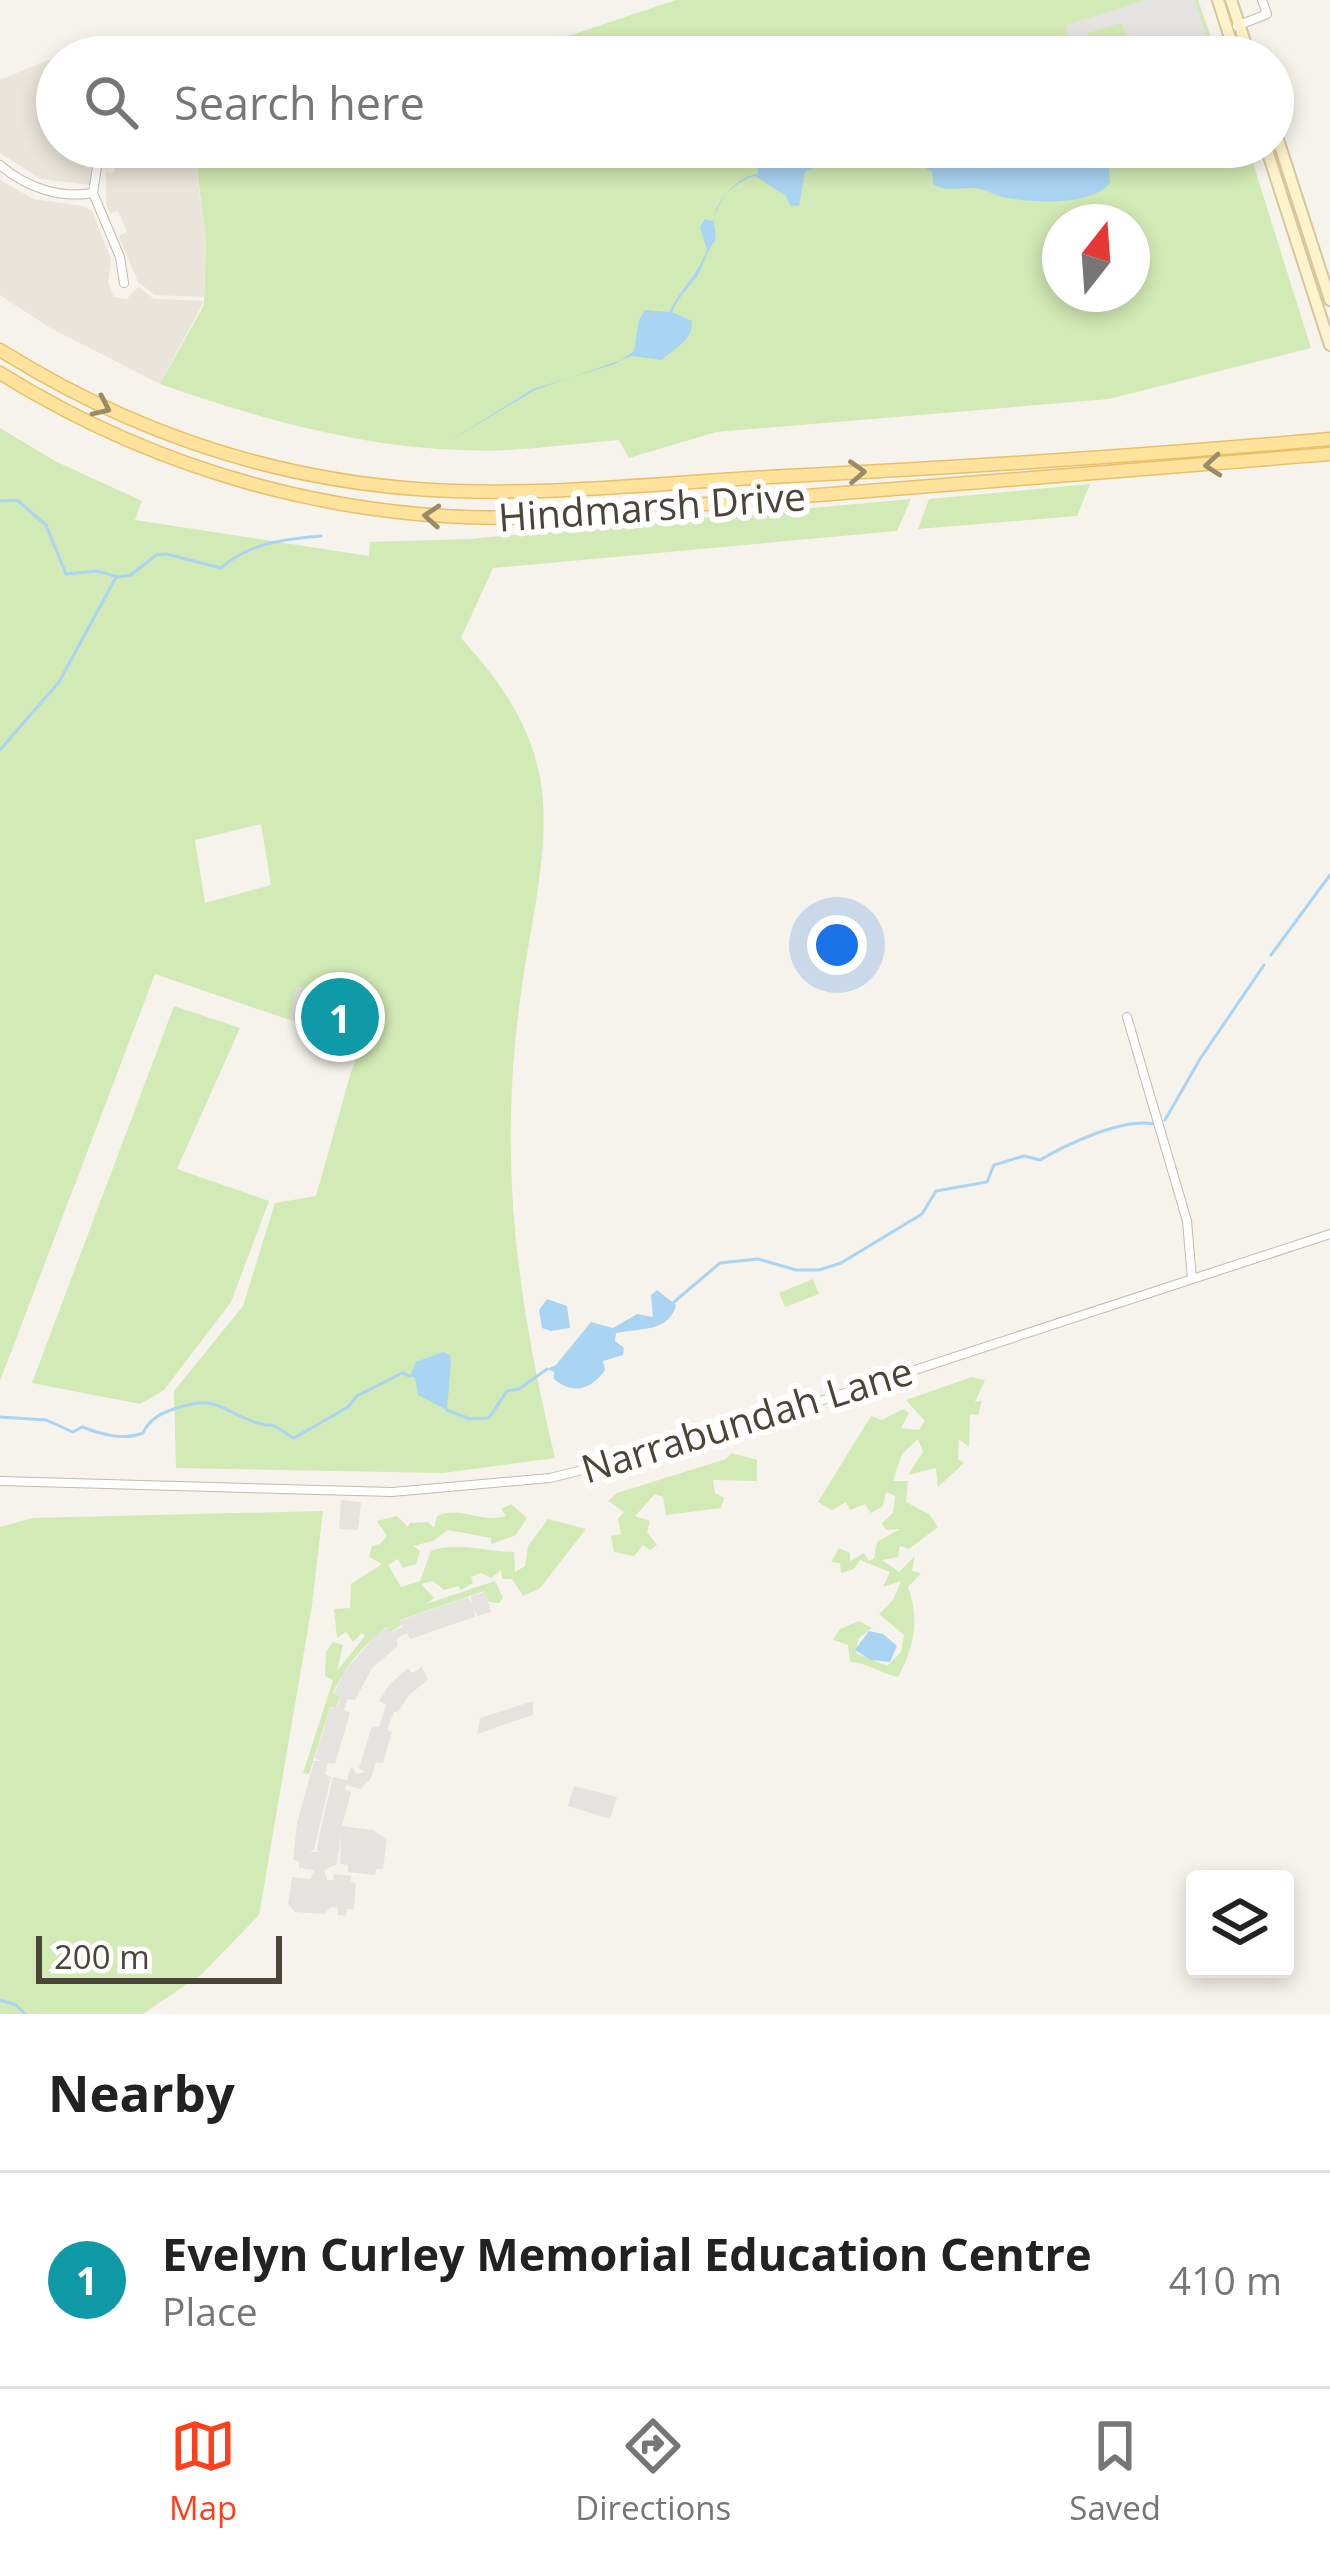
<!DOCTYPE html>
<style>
:root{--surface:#fff;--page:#f2f2f2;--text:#222;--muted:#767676;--line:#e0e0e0;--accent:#fc3f1d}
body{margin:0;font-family:"Open Sans",sans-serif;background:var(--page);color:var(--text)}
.controls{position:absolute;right:36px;bottom:36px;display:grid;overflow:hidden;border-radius:12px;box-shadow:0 6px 18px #0003}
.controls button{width:108px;height:108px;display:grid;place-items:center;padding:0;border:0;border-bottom:3px solid var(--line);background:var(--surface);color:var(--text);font:60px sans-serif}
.compass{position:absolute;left:1042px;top:204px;width:108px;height:108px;border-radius:50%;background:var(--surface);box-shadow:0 6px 18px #0003;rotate:17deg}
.scale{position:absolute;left:36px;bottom:30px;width:246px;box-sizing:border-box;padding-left:12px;border:6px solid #4b4439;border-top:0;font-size:33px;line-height:42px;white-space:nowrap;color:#4b4439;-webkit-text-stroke:9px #fff;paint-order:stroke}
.you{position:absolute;left:837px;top:945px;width:42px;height:42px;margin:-30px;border:9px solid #fff;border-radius:50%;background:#1a73e8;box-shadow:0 0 0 18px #1a73e833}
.badge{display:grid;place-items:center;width:78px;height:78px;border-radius:50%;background:var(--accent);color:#fff;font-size:39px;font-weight:700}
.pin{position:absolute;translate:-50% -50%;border:6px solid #fff;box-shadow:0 3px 12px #0006}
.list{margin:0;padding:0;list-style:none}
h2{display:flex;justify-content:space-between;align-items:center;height:156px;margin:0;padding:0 48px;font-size:51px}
h2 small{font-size:39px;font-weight:400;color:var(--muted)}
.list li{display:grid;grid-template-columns:78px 1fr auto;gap:36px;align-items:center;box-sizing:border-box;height:216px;padding:0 48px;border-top:3px solid var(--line)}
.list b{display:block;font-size:45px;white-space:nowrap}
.list p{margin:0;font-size:39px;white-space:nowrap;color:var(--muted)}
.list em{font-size:39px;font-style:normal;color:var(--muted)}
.icon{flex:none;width:66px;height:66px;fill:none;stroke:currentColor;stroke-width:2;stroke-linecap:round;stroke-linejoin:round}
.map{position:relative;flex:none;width:1330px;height:2014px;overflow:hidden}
.search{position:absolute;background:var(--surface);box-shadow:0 6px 18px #0003;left:36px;right:36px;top:36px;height:132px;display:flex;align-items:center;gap:30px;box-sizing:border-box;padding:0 42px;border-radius:66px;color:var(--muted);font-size:45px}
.sheet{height:372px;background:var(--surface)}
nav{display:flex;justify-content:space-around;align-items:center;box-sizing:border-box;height:168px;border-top:3px solid var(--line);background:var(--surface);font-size:33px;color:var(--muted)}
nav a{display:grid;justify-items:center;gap:6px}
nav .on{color:var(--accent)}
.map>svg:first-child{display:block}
.residential{fill:#eae5da}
.industrial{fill:#e6e2dd}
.green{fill:#d2eab5;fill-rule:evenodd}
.parking{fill:#e5e3e0}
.water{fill:#a9d4f2}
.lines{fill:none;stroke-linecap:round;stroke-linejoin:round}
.stream{stroke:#a9d4f2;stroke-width:3}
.street-casing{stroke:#c2bbae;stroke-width:10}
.secondary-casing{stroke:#d6c79b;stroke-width:14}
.primary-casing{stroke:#e6c16a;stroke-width:15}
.street{stroke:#fff;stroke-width:8}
.secondary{stroke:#fff3cd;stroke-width:10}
.primary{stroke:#ffe39c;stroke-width:12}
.oneway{stroke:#9c8c66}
.labels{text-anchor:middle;stroke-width:12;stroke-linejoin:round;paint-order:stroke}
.street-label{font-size:39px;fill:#4b4439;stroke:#fff}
</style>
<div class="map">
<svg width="1330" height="2014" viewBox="0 0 1330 2014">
<rect width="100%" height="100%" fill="#f6f3ec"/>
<g class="residential">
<path d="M48,60H57V147H83L85,167L93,169V182L89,185L41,179L0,153V80Z"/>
<path d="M110,147H193L206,240L204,297L155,295L138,282L119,236L127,232L118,211L110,213L106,204V172L114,173L116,164L107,163Z"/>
<path d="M0,180L34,199L83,206L92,211L111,259L108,283L114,297L127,299L138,287L154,299L204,301L160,384L52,329L0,295Z"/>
</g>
<path class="industrial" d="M341,1500L361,1502L358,1530L339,1529Z"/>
<g class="green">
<path d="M676,0H1198L1218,57H506Z"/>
<path d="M194,147H1248L1311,348L1109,399L716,432L629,458L619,440C582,443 544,448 507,450C388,455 271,423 160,384L204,305L206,240ZM1060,222H1132V294H1060Z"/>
<path d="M0,428L55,461L142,501L135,520L369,556L370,542L468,539L911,499L897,531L493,568L461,638C558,744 553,809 529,942C519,999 512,1057 511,1115C508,1231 528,1345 555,1458L443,1473L176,1468L174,1391L243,1306L275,1203L316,1196L351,1072L372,1018L361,995L351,989L342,996L297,987L290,1020L155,974L0,1381ZM261,824L271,885L205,903L195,840Z"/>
<path d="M1090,484L1077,516L918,529L929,499Z"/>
<path d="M174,1006L240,1028L177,1169L269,1201L231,1302L164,1390L140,1404L32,1383Z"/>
<path d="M813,1279L819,1294L785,1307L779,1293Z"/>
<path d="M972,1377L985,1380L975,1402L982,1401L978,1415L970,1414L969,1447L959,1439L958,1459L964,1463L938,1487L936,1468L908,1475L923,1452L918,1439L902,1454L893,1481H908L906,1502L929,1514L938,1527L909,1549L900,1546L898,1557L882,1560L899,1572L915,1556L912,1571L921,1573L908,1587C920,1619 914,1648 898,1677C882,1674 866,1662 850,1662L848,1645L833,1640L840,1629L859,1621L872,1628L858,1639L856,1653L887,1666L901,1652L904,1635L879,1614L893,1600L901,1581L883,1587L890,1572L860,1560L854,1569L841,1573L840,1563L831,1562L839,1548L850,1553V1561L864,1553L869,1561L874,1558L877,1542L900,1529L886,1530L882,1523L893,1513L895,1496L886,1492L883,1506L871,1513L865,1504L850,1510L846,1502L832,1510L818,1502L871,1416L882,1420L903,1409L909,1413L901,1428L919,1430L925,1421L906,1400Z"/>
<path d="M732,1453L757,1460V1481L713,1480L715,1493L724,1498L721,1508L666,1515L663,1497L655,1494L635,1516L650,1521L647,1532L657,1545L650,1550L643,1545L634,1556L614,1552L611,1536L621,1534L618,1519L624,1512L608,1501L617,1493L726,1459Z"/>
<path d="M511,1504L527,1518L516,1535L491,1544V1538L448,1530L433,1541L413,1546L420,1551L416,1564L403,1568L398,1559L388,1565L401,1587L420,1581L431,1551C456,1541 486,1552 514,1552L515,1572L525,1566L528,1546L548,1519L586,1529L540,1588L523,1596L512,1579H502L501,1570L491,1578L481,1573L471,1577L473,1583L461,1590L458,1586L444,1590L433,1581L421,1584L434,1598L426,1604L495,1581L503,1598L499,1603L489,1602L484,1591L400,1620L401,1625L391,1632L386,1627C362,1647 346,1665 333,1693L340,1696L336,1708L330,1707L309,1774L303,1773L333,1680L325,1676L326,1652L333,1642L343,1645L337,1671L365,1636L362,1633L353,1642L346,1632L337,1638L334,1609L350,1608L351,1584L382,1564L369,1557L372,1546L380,1544L387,1536L377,1521L397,1516L408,1527L410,1523L428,1522L434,1528L437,1516C460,1505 482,1524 506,1516L501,1509Z"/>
<path d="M323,1511L312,1605L259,1915L202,1974L143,2014H0V1527L33,1518Z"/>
</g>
<g class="parking">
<path d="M1144,0H1195L1211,53L1183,57L1170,39L1161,35L1145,36L1131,45L1121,23L1087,33L1092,50L1070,54L1066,25Z"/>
<path d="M297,987L325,991L313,1027L290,1020Z"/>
<path d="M485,1592L491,1612L478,1616L474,1610L475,1617L410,1639L407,1633L396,1639L398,1646L372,1668L355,1700L348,1699L344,1710L350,1713L335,1764L328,1763L325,1774L331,1777L314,1850L309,1852H323L317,1851L319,1836L333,1777L347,1780L351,1767L357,1774L365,1772L359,1768L372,1726L378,1727L380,1724L386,1705L379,1701L389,1685L408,1668L412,1673L422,1667L428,1680L410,1694L398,1712H394L387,1730L392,1732L383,1763L376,1762L371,1778L361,1789L346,1785L344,1789L351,1792L342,1826L373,1830L387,1839L383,1869H376L375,1875L348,1872V1865L340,1864L341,1834L337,1864L324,1870L327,1880H333L334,1874L351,1876V1882L356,1883L354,1909H347L346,1916L338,1915V1908L331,1907L324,1914L295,1912L288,1904L292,1877L310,1879L315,1870L299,1868V1861L293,1860L297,1823L314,1761H321L315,1758L330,1708H337L340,1696L334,1693L344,1672L376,1635L388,1627L392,1632L402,1627L399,1621L468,1597L472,1603L471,1596Z"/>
<path d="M533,1701V1715L477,1734L480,1718Z"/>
<path d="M574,1786L617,1797L610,1819L568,1806Z"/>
</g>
<g class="water">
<path d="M767,147H846L837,158L805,172L799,206L790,205L786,196L755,176C737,181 714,200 714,221C714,228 717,234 715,241C706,251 704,266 696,278C687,289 678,298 672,312L692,321C693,341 674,348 662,360L632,356L535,390L448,442L533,389L615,364L634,351L639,320L645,310L669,312C681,289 698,274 707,250L700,227L705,219L713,221C719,199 735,177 758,174V154Z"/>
<path d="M997,147H1108L1110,183C1091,206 1036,203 1008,198C998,197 990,191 980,189C963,185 949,194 933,184L932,172L895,150L875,148C921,146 946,179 997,147Z"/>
<path d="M657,1290L676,1305C669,1333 638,1328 616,1333L615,1341L624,1348L623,1355L603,1361L605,1370C591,1390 573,1395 554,1379V1372L547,1369L556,1365L591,1322L613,1328L637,1314L653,1317L651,1295Z"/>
<path d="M547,1299L567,1306L570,1328L551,1331L542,1328L539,1310Z"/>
<path d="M443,1352L450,1355L451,1361L447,1410L418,1395L415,1378L410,1376L416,1362Z"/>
<path d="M869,1631L883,1634L897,1646L890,1662L871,1660L855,1650Z"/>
</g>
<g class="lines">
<g class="stream">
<path d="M0,501L17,500L46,525L66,574L97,571L118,577L131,575L156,555L166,554L221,568C249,543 285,539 321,536"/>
<path d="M0,750L59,682L115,579"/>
<path d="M1271,955L1330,875"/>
<path d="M1165,1120L1200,1059L1264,965"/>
<path d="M674,1302L720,1263L758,1259L796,1270H819L841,1263L922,1214L936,1191L987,1182L994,1165L1024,1156L1040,1160C1067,1144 1123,1118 1153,1124"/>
<path d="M447,1410L470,1419L489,1418L507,1391L519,1389L547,1369"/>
<path d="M0,1417L46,1420L73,1432L82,1427C101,1434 123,1441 143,1433C148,1422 159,1414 171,1410C220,1392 219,1412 261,1424C271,1427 268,1422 278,1428C284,1431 288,1436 294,1438L348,1407L357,1396L402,1373L410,1376"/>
<path d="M0,2000L16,2005L25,2014"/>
</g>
<g class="street-casing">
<g id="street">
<path d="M1237,26L1267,14L1262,0"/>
<path d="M100,147L93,193L120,257L124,283"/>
<path d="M0,165C26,187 59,199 93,193"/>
<path d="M1127,1017L1187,1221L1192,1279"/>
<path d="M0,1481L392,1492L550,1478L692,1443L1330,1234"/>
</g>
</g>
<g class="secondary-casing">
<g id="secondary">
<path d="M1218,0L1236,57"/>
<path d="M1231,0L1250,57"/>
<path d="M1273,124L1330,300"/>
<path d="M1266,147L1330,345"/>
</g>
</g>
<g class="primary-casing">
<g id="primary">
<path d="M0,350C128,430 266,478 417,489C539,498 665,482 788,476C969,467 1149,455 1330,439"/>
<path d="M0,373C164,475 351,525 544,517L1330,454"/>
</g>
</g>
<use href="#street" class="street"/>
<use href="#secondary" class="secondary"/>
<use href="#primary" class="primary"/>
</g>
<defs><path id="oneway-chevron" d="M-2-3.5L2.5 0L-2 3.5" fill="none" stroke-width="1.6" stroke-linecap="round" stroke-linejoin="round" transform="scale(3)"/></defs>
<g class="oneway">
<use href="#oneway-chevron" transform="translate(102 407) rotate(25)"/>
<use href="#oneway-chevron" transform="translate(1213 465) rotate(175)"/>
<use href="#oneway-chevron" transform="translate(857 472) rotate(-3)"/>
<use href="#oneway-chevron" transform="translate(432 516) rotate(-176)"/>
</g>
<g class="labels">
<g class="street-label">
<text transform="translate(652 507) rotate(-4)" y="14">Hindmarsh Drive</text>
<text transform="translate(747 1420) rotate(-17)" y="14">Narrabundah Lane</text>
</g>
</g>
</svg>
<div class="controls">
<button><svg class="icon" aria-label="layers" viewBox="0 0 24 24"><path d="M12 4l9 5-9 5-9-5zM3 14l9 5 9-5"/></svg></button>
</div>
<svg class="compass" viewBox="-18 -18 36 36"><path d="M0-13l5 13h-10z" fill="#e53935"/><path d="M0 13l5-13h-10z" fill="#767676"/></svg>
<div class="scale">200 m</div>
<div class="you"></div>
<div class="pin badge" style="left:340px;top:1017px;background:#0f9aa8">1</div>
<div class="search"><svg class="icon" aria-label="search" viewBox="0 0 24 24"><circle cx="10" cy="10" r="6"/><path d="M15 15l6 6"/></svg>Search here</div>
</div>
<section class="sheet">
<h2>Nearby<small></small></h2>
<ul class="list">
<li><span class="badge" style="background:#0f9aa8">1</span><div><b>Evelyn Curley Memorial Education Centre</b><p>Place</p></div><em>410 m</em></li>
</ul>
</section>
<nav>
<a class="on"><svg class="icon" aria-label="map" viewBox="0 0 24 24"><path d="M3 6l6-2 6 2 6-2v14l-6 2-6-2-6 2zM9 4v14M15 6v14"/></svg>Map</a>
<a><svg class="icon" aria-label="directions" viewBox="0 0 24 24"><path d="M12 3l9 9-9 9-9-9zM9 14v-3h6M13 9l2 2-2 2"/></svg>Directions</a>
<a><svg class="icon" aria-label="saved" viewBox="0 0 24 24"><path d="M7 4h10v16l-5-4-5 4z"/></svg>Saved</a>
</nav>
